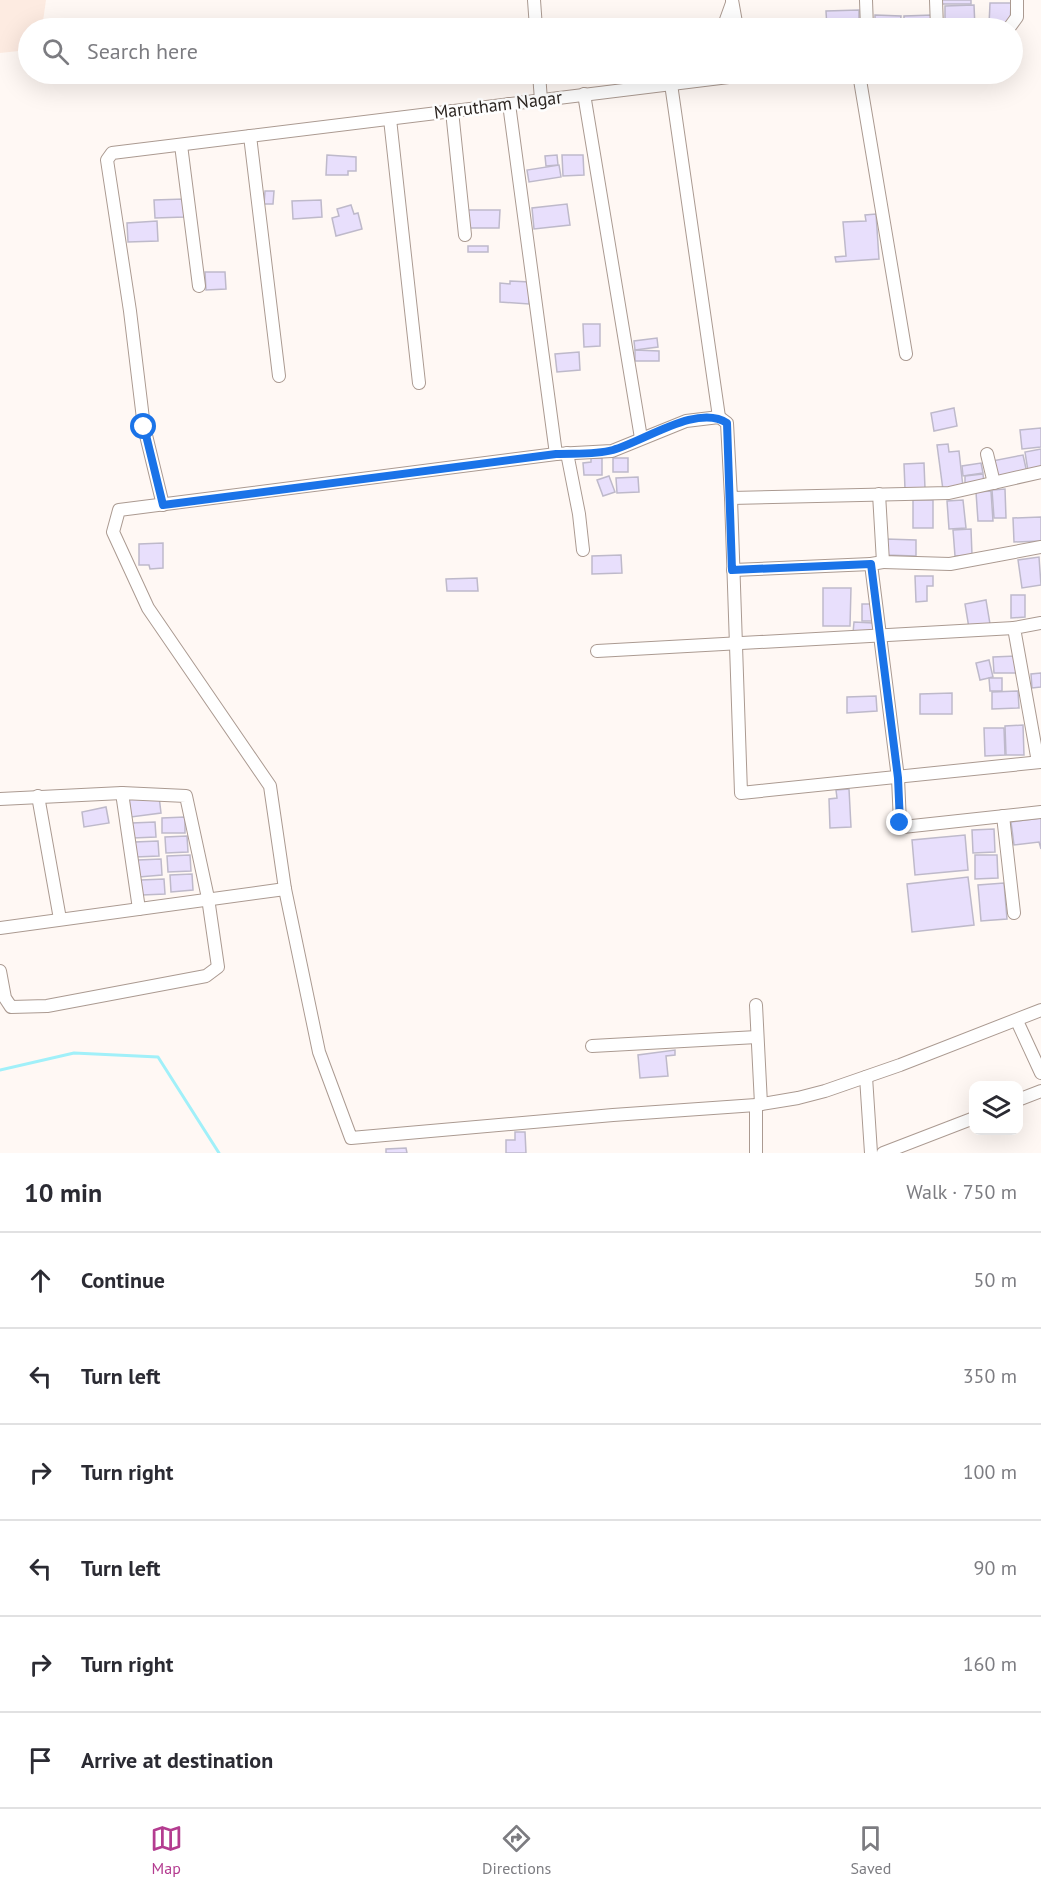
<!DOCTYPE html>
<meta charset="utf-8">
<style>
:root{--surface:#fff;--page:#f2f2f3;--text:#2b2b33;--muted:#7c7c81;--line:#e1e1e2;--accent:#b43c90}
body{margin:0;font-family:"PT Sans",sans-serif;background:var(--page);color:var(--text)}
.controls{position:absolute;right:18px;bottom:18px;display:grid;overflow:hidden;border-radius:12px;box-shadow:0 6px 24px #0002}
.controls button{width:54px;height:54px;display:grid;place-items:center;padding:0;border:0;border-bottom:2px solid var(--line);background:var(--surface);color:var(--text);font:30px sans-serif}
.stop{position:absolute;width:18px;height:18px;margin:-14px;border:4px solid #1a73e8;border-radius:50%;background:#fff}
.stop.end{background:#1a73e8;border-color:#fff;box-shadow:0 2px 6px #0008}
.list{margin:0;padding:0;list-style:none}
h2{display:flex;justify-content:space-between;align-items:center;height:78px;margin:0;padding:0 24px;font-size:26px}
h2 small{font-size:20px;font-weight:400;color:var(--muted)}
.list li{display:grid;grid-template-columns:39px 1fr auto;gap:18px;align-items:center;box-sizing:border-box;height:96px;padding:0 24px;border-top:2px solid var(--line)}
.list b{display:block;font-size:22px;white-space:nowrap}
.list em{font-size:20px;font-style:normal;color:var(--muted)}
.icon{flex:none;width:33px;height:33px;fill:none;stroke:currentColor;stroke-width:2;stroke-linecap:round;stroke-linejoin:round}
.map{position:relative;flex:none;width:1041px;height:1153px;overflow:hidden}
.search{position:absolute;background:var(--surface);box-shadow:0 6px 24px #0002;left:18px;right:18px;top:18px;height:66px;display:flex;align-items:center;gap:15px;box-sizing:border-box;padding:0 21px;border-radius:33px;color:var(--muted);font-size:22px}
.sheet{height:654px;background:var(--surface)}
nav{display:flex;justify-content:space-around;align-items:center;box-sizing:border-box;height:84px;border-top:2px solid var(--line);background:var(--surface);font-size:16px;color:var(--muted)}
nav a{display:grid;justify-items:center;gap:3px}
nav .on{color:var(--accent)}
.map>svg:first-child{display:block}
.education{fill:#fdebe1}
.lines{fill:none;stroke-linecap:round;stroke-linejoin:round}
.stream{stroke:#a1f0f9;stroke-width:3}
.building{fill:#e8dffc;stroke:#beb9ca;stroke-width:1.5}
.street-casing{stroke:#ab9a91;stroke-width:14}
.street{stroke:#fff;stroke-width:12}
.route{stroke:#1a73e8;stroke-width:8}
.labels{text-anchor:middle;stroke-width:5;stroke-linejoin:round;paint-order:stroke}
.street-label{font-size:18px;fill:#2d2622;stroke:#fff}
</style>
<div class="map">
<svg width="1041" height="1153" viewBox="0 0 1041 1153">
<rect width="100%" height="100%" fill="#fff8f4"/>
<path class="education" d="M0,0H46L42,28H28V50L0,53Z"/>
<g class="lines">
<path class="stream" d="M0,1070L74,1053L158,1057L219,1153"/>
</g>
<g class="building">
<rect x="942" y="0" width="29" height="4"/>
<path d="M990,3H1011L1010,25H989Z"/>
<path d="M974,5L975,28H945V6Z"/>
<path d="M859,10V28H827L826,11Z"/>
<path d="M875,15L901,16L900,28H875Z"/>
<path d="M933,15L934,27L904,28V16Z"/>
<path d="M327,155L356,157V171H348V175H326Z"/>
<path d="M557,155L558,165L546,166L545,156Z"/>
<path d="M562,155H583L584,175L563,176Z"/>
<path d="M559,165L561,177L529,182L527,170Z"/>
<path d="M265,191H274L273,204H264Z"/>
<path d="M185,199V217L155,218L154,200Z"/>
<path d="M321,200L322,217L293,219L292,201Z"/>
<path d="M567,204L570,225L534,229L532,208Z"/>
<path d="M351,205L354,214L358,213L362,229L336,236L332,218L339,216L337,209Z"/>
<path d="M468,210H500L499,228H468Z"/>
<path d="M876,214L879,259L836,262L835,257L846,256L843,222L866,221L865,215Z"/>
<path d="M157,221L158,241L128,242L127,223Z"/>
<rect x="468" y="246" width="20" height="6"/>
<path d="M205,272H225L226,289L206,290Z"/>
<path d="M510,281L530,282L529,304L500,302V283L510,284Z"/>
<path d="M583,324H600V346L584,347Z"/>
<path d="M657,338L658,347L635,350L634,341Z"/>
<path d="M635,350L659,351V361H635Z"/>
<path d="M579,352L580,370L557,372L555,354Z"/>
<path d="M954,408L957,426L934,431L931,413Z"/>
<path d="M1041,428V447L1022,449L1020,430Z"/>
<path d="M948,444L949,452L959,451L963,487L943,490L937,445Z"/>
<path d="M1041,449V469L1028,471L1025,452Z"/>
<path d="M1023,455L1027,473L995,479L992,461Z"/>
<path d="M591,458H602V475H584L583,463L591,462Z"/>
<rect x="613" y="458" width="15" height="14"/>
<path d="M924,463L925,489H905L904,464Z"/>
<path d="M981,463L983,473L963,476L962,466Z"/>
<path d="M983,474L984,483L965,485V476Z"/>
<path d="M609,476L615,492L603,496L597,480Z"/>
<path d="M638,477L639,492L617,493L616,478Z"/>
<path d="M1005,489L1006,518H994L992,490Z"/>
<path d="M991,491L993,521H978L976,492Z"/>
<rect x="913" y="500" width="20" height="28"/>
<path d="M963,500L966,528L949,529L947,501Z"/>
<path d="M1041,517V541L1014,542L1013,518Z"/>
<path d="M971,529L972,555L955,556L953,530Z"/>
<path d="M886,539L916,540V556L886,555Z"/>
<path d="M163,543V568L150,569L149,565H139V544Z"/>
<path d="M621,555L622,573L592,574V556Z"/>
<path d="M1039,557L1041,585L1022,588L1018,560Z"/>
<path d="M915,576H933V586H927V601L916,602Z"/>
<path d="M477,578L478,591H447L446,579Z"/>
<path d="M823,588H851L850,626H823Z"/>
<path d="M1011,595H1025V617L1011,618Z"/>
<path d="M986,600L990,624L969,628L965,604Z"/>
<path d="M862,604H874L875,621H862Z"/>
<path d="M854,622L873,623V634L853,633Z"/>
<path d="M1016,656V673H994L993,657Z"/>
<path d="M989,660L993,677L980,680L976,663Z"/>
<path d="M1041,673V687L1032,688L1031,674Z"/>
<path d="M989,678H1002V691H990Z"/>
<path d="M1018,691L1019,708L992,709V692Z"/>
<path d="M952,693V714H920V694Z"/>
<path d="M876,696L877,711L847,713V697Z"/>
<path d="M1023,725L1024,755H1006L1005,726Z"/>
<path d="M984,728H1004L1005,755L985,756Z"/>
<path d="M849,789L851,827L830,828L829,799L837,798L836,790Z"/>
<path d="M159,796L161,813L131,817L129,799Z"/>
<path d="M106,807L109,823L84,827L82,812Z"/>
<path d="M185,817V833H162V818Z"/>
<path d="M1041,818V849L1039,842L1014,845L1011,822Z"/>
<path d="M155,822L156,837L133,838L132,823Z"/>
<path d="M994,829L995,852L973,853L972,830Z"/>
<path d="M965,835L968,870L915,875L912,840Z"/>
<path d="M187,836L188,852L166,853L165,837Z"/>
<path d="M158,841L159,856L135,857V842Z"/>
<path d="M190,855L191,871L168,872L167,856Z"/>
<path d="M975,855H997L998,878L975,879Z"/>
<path d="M161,859L162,875L139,877L138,860Z"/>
<path d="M192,874L193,890L171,892L170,875Z"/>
<path d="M968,877L974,925L912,932L907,884Z"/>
<path d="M164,879L165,894L142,895L141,880Z"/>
<path d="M1004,883L1007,919L981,921L978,885Z"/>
<path d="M675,1050V1055L666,1056L668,1076L640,1078L638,1055Z"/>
<path d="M515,1132H525L526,1153H506V1140H515Z"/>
<path d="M406,1148L407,1153H386V1149Z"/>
</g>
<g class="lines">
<g class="street-casing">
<g id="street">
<path d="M534,0L536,28"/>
<path d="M732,0L737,28"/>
<path d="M866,0L867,28"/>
<path d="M936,0L937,28"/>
<path d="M723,28L732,3"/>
<path d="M1009,28L1017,17V0"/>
<path d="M539,74L541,100"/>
<path d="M859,74L906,354"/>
<path d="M671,84L719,417"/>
<path d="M584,94L641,438"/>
<path d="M509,104L556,454L612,451L686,421L719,417L727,423L731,498L949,493L1041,472"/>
<path d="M452,111L465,235"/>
<path d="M390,119L419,383"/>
<path d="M250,136L279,376"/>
<path d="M181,145L199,286"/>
<path d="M567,453L579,514L583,550"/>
<path d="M556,454L119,510L113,532L148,608L270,786L285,889L319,1052L351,1138L613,1115L756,1105L798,1098L825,1091L900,1065L1041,1010"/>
<path d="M987,454L994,483"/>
<path d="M879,494L883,562L950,564L1041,547"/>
<path d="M731,498L741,793L1041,762"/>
<path d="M163,505L144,427L130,311L107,160L112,153L753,74"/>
<path d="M883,562L871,564L898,778L900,823L903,827L1041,812"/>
<path d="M733,570L871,564"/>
<path d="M597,651L1014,628"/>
<path d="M1038,762L1014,628L1041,623"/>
<path d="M38,796L60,919"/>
<path d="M0,799L122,793"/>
<path d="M1003,816L1014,913"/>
<path d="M0,928L285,889"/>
<path d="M0,971L5,998L11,1007L47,1006L206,976L218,967L208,898L186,796L122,793L139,909"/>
<path d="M756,1005L761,1104"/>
<path d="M1017,1021L1041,1073"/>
<path d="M592,1046L757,1037"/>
<path d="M866,1077L871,1153"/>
<path d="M1018,1100L1041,1091"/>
<path d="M756,1105V1153"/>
<path d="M883,1153L974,1118"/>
</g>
</g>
<use href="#street" class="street"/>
</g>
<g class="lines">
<path class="route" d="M144,427L163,505L556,454C574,453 595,455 613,450C643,442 698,403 727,423L732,570L871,564L898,778L900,823"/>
</g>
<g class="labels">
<g class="street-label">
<text transform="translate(498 105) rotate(-7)" y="6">Marutham Nagar</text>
</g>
</g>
</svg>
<div class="controls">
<button><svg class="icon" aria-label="layers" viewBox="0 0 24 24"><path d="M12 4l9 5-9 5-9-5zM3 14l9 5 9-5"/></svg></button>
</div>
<div class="stop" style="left:144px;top:427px"></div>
<div class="stop end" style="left:900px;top:823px"></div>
<div class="search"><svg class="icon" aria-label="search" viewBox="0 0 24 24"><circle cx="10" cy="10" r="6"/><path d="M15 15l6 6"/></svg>Search here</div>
</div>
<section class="sheet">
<h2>10 min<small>Walk · 750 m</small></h2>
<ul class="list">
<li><svg class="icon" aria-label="ahead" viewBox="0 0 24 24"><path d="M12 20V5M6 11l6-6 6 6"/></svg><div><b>Continue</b></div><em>50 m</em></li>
<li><svg class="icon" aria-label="left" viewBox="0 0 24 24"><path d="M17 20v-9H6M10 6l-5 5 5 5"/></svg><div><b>Turn left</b></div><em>350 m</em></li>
<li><svg class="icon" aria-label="right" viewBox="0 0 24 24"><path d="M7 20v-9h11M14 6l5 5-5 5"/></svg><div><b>Turn right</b></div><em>100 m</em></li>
<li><svg class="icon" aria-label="left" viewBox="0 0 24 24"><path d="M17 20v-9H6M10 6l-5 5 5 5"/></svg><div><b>Turn left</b></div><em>90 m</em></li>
<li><svg class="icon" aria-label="right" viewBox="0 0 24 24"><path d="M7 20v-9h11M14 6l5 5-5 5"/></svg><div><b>Turn right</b></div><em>160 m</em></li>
<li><svg class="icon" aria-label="arrive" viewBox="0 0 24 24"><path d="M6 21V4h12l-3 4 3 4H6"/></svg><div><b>Arrive at destination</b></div></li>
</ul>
</section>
<nav>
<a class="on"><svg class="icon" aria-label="map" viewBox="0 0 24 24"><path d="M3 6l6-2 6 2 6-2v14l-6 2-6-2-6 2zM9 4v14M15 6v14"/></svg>Map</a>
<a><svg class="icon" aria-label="directions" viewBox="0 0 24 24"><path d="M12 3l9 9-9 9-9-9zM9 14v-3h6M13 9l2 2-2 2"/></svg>Directions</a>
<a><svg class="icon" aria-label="saved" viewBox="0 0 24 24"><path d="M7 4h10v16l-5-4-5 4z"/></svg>Saved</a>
</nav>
